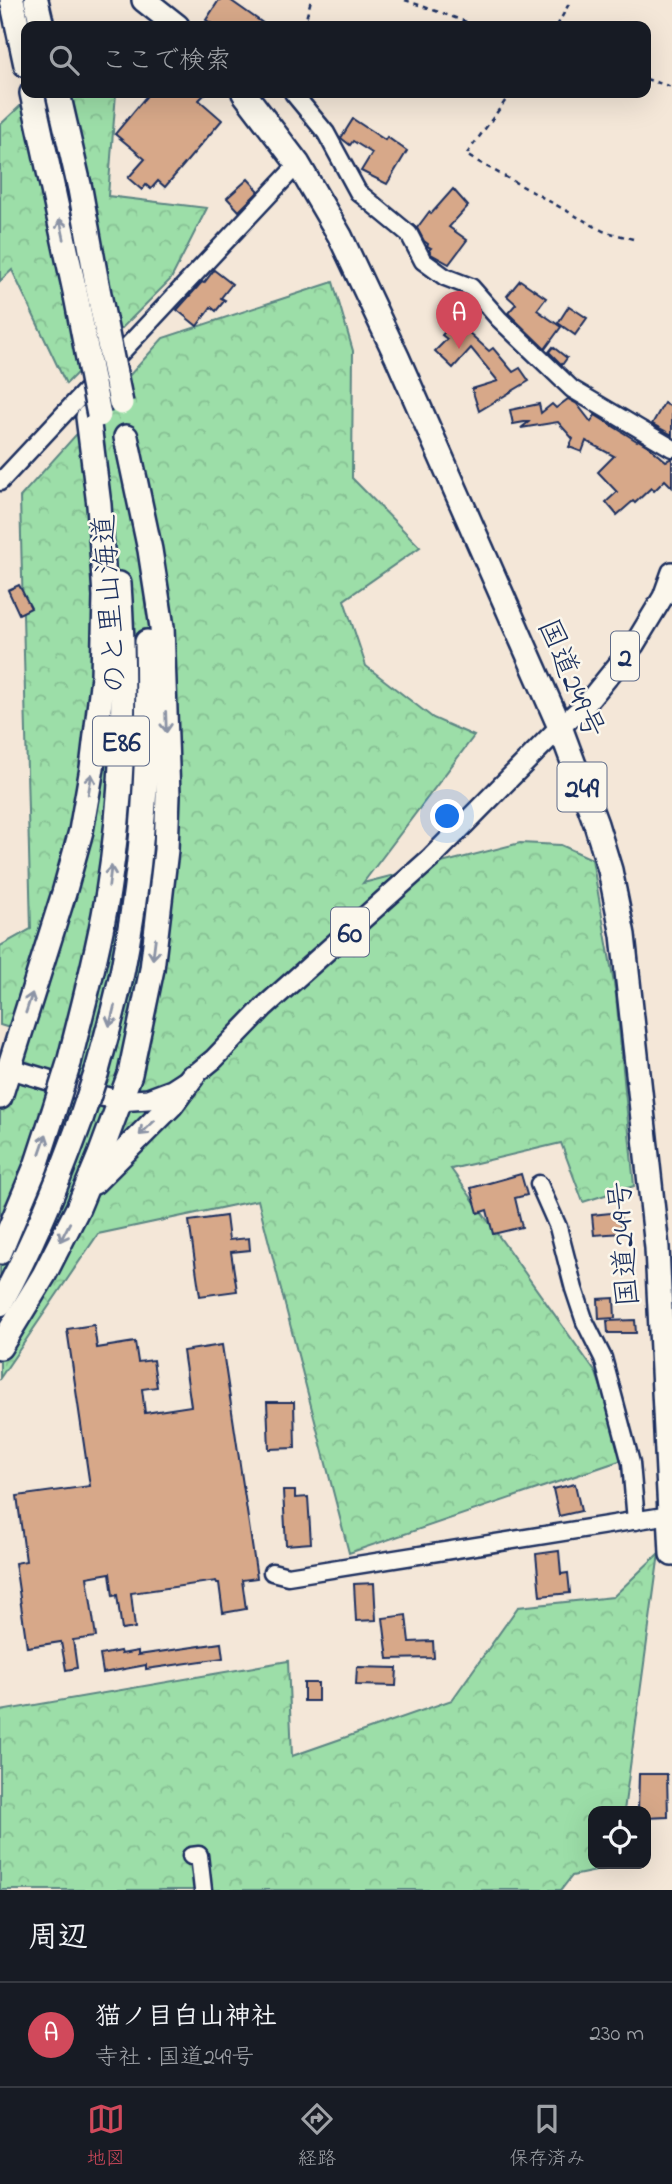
<!DOCTYPE html>
<html lang="ja">
<meta charset="utf-8">
<style>
:root{--surface:#171b24;--page:#20242c;--text:#f1f3f6;--muted:#9ea1a6;--line:#363941;--accent:#d1495b}
body{margin:0;font-family:"Indie Flower","Klee One",sans-serif;background:var(--page);color:var(--text)}
.controls{position:absolute;right:21px;bottom:21px;display:grid;overflow:hidden;border-radius:14px;box-shadow:0 7px 28px #0002}
.controls button{width:63px;height:63px;display:grid;place-items:center;padding:0;border:0;border-bottom:2px solid var(--line);background:var(--surface);color:var(--text);font:35px sans-serif}
.you{position:absolute;left:448px;top:817px;width:24px;height:24px;margin:-18px;border:5px solid #fff;border-radius:50%;background:#1a73e8;box-shadow:0 0 0 10px #1a73e833}
.badge{display:grid;place-items:center;width:46px;height:46px;border-radius:50%;background:var(--accent);color:#fff;font-size:23px;font-weight:700}
.pin{position:absolute;translate:-50% -58px;filter:drop-shadow(0 2px 4px #0008)}
.pin::after{content:'';position:absolute;top:37px;width:24px;height:21px;background:inherit;clip-path:polygon(0 0,100% 0,50% 100%)}
.list{margin:0;padding:0;list-style:none}
h2{display:flex;justify-content:space-between;align-items:center;height:91px;margin:0;padding:0 28px;font-size:30px}
h2 small{font-size:23px;font-weight:400;color:var(--muted)}
.list li{display:grid;grid-template-columns:46px 1fr auto;gap:21px;align-items:center;box-sizing:border-box;height:105px;padding:0 28px;border-top:2px solid var(--line)}
.list b{display:block;font-size:26px;white-space:nowrap}
.list p{margin:0;font-size:23px;white-space:nowrap;color:var(--muted)}
.list em{font-size:23px;font-style:normal;color:var(--muted)}
.icon{flex:none;width:38px;height:38px;fill:none;stroke:currentColor;stroke-width:2;stroke-linecap:round;stroke-linejoin:round}
.map{position:relative;flex:none;width:672px;height:1890px;overflow:hidden}
.search{position:absolute;background:var(--surface);box-shadow:0 7px 28px #0002;left:21px;right:21px;top:21px;height:77px;display:flex;align-items:center;gap:18px;box-sizing:border-box;padding:0 24px;border-radius:14px;color:var(--muted);font-size:26px}
.sheet{height:196px;background:var(--surface)}
nav{display:flex;justify-content:space-around;align-items:center;box-sizing:border-box;height:98px;border-top:2px solid var(--line);background:var(--surface);font-size:19px;color:var(--muted)}
nav a{display:grid;justify-items:center;gap:4px}
nav .on{color:var(--accent)}
.map>svg:first-child{display:block}
.forest{fill:url(#forest-crowns);stroke:#5c8683;stroke-width:2}
.building{fill:#d7a889;stroke:#1b2f5e;stroke-width:2}
.lines{fill:none;stroke-linecap:round;stroke-linejoin:round}
.minor-casing{stroke:#1b2f5e;stroke-width:21}
.major-casing{stroke:#1b2f5e;stroke-width:24}
.highway-casing{stroke:#1b2f5e;stroke-width:28}
.path{stroke:#1b2f5e;stroke-width:2.5;stroke-dasharray:5 5;stroke-linecap:butt}
.minor{stroke:#fbf7ec;stroke-width:16}
.major{stroke:#fbf7ec;stroke-width:19}
.highway{stroke:#fbf7ec;stroke-width:23}
.highway-bridge-casing{stroke:#1b2f5e;stroke-width:28;stroke-linecap:butt}
.highway-bridge{stroke:#fbf7ec;stroke-width:23}
.oneway{stroke:#8b93a5}
.labels{text-anchor:middle;stroke-width:5;stroke-linejoin:round;paint-order:stroke}
.shield{fill:#fbf7ec;stroke:#5e6b89;stroke-width:2}
.shield-label{font-size:28px;font-weight:bold;fill:#1b2f5e}
.street-label{font-size:30px;fill:#1b2f5e;stroke:#fbf7ec}
</style>
<div class="map">
<svg width="672" height="1890" viewBox="0 0 672 1890">
<defs>
<pattern id="forest-crowns" width="20" height="18" patternUnits="userSpaceOnUse" patternTransform="scale(1.75)"><rect width="20" height="18" fill="#9cdea8"/><path d="M2 6a3 3 0 1 1 6 0M12 15a3 3 0 1 1 6 0" fill="none" stroke="#86bf93"/></pattern>
</defs>
<rect width="100%" height="100%" fill="#f4e7d8"/>
<filter id="ink" filterUnits="userSpaceOnUse"><feTurbulence type="fractalNoise" baseFrequency=".0143" numOctaves="2"/><feDisplacementMap in="SourceGraphic" scale="14" xChannelSelector="R" yChannelSelector="G"/><feConvolveMatrix kernelMatrix="1 2 1 2 8 2 1 2 1" color-interpolation-filters="sRGB"/></filter>
<g filter="url(#ink)">
<g class="forest">
<path d="M34,93H116L108,196L207,208L171,279L66,384L12,270L0,281V125Z"/>
<path d="M333,282L353,351L352,478L420,547L344,600L366,666L433,718L474,736L363,883L520,843L561,845L592,859L616,995L634,1186L583,1202L561,1143L451,1169L596,1373L625,1459L349,1553L258,1200L98,1234L0,1378V1072L16,1030L0,1025V946L31,929L20,497L163,338Z"/>
<path d="M659,1553L624,1811H593V1864H616V1867L572,1876L561,1890H0V1711L288,1661L292,1756L452,1700L518,1607L613,1597Z"/>
</g>
<g class="building">
<path d="M219,0H230L267,26H216L206,20Z"/>
<path d="M149,93H206L199,100L222,120L165,187L158,181L151,189L146,185L142,190L128,178L145,159L115,134Z"/>
<path d="M353,119L385,140L387,137L407,151L387,184L361,171L372,153L353,141L350,145L341,138Z"/>
<path d="M248,179L259,191L239,211L227,198Z"/>
<path d="M453,189L468,206L449,227L467,240L449,264L431,254L429,250L431,248L427,246L428,244L424,241L417,228L429,212L431,214Z"/>
<path d="M214,270L232,284L221,298L225,300L216,311L211,307L197,326L177,310L202,282L204,283Z"/>
<path d="M520,280L546,298L537,310L561,327L545,349L508,313L516,304L507,296Z"/>
<path d="M569,306L587,318L575,335L558,323Z"/>
<path d="M455,320L489,351L493,348L513,372L520,368L529,381L479,411L472,389L498,381L471,348L453,368L435,351L447,339L442,335Z"/>
<path d="M553,347L567,358L562,365L549,352Z"/>
<path d="M568,399L577,404L591,422L595,415L637,441L638,440L648,446L666,461L672,458V487L665,480L654,491L651,488L635,503L633,501L617,515L606,502L617,492L598,472L614,456L586,441L582,452L569,447L573,439L558,422L521,428L530,421L513,424L510,410L539,404L541,413L552,404L556,408Z"/>
<path d="M664,403L672,407V435L652,424Z"/>
<path d="M19,585L31,608L19,614L8,590Z"/>
<path d="M521,1174L527,1195L515,1198L522,1227L493,1234L487,1210L478,1213L471,1188Z"/>
<path d="M620,1212L622,1233L594,1235L592,1215Z"/>
<path d="M226,1216L229,1240L249,1238L250,1250L231,1252L237,1291L200,1296L189,1221Z"/>
<path d="M614,1298L615,1318L599,1319L598,1299Z"/>
<path d="M635,1320L636,1333H608L607,1321Z"/>
<path d="M94,1325L97,1348L135,1342L138,1362L153,1360L157,1387L142,1389L145,1413L191,1406L183,1351L222,1345L257,1578L242,1580L246,1609L223,1613L219,1583H217L216,1581L131,1593L135,1628L122,1630L117,1595L113,1596L110,1573L87,1577L96,1637L73,1640L77,1668L66,1670L61,1642L27,1647L15,1563L26,1561L17,1496L90,1486L67,1329Z"/>
<path d="M267,1402H294L295,1448L269,1449Z"/>
<path d="M575,1484L581,1511L559,1516L553,1489Z"/>
<path d="M283,1491H295V1498L308,1497L311,1543L286,1545Z"/>
<path d="M559,1551L561,1574L568,1573L570,1593L540,1596L536,1554Z"/>
<path d="M374,1583L376,1620L356,1621L354,1584Z"/>
<path d="M406,1615L409,1642L433,1641L434,1658L388,1659L383,1618Z"/>
<path d="M221,1643L223,1658L146,1669V1665L103,1673L100,1655L120,1651L121,1654L138,1651V1655Z"/>
<path d="M357,1667L397,1668L396,1686L356,1685Z"/>
<rect x="304" y="1683" width="14" height="18"/>
<path d="M639,1774H667L668,1817L646,1818V1811H638Z"/>
</g>
<g class="lines">
<g class="minor-casing">
<g id="minor">
<path d="M293,93L326,133L358,192L409,234L423,261L445,277L471,287L499,319L572,389L672,448"/>
<path d="M0,482L298,164"/>
<path d="M539,1184L558,1227L574,1289L585,1322L603,1358L631,1463L636,1521"/>
<path d="M272,1572L288,1576L670,1515"/>
<path d="M191,1856L199,1855L203,1890"/>
</g>
</g>
<g class="major-casing">
<path id="major" d="M8,1068L119,1101L148,1099L172,1090L192,1077L214,1059L264,1007L431,858L560,727L587,703L634,645L663,597L672,572"/>
</g>
<g class="highway-casing">
<g id="highway">
<path d="M12,0L26,65"/>
<path d="M36,0L42,26"/>
<path d="M144,0L177,26"/>
<path d="M32,93L76,296"/>
<path d="M58,93L80,189L98,289"/>
<path d="M244,93L298,164L340,236L397,357L560,727L596,824L610,870L623,935L657,1248L672,1554"/>
<path d="M69,1063C83,1006 99,949 108,892C124,791 126,686 119,584"/>
<path d="M97,1071C106,1037 116,1003 123,968C144,860 150,751 147,642"/>
<path d="M0,1097L64,893L81,831L92,768L103,676L105,596L99,505L88,417"/>
<path d="M94,1182L172,1104L192,1077"/>
<path d="M0,1252L36,1166L53,1114"/>
<path d="M0,1304C33,1245 58,1182 81,1119"/>
<path d="M0,1347L44,1275L78,1208L100,1155L130,1074L152,969L166,850L168,795L162,627L150,550L126,437"/>
</g>
</g>
<g class="path">
<path d="M405,0L478,26"/>
<path d="M304,26L311,0"/>
<path d="M557,26L571,0"/>
<path d="M646,79L672,87"/>
<path d="M511,93L466,155L603,231L633,239"/>
</g>
<use href="#minor" class="minor"/>
<use href="#major" class="major"/>
<use href="#highway" class="highway"/>
<g class="highway-bridge-casing">
<g id="highway-bridge">
<path d="M98,289L121,403"/>
<path d="M76,296L99,415"/>
<path d="M53,1114L69,1063"/>
<path d="M81,1119L97,1071"/>
</g>
</g>
<use href="#highway-bridge" class="highway-bridge"/>
</g>
<defs><path id="oneway-shaft" d="M-6 0H5M1.5-3L5.5 0L1.5 3" fill="none" stroke-width="1.6" stroke-linecap="round" stroke-linejoin="round" transform="scale(1.75)"/></defs>
<g class="oneway">
<use href="#oneway-shaft" transform="translate(62 229) rotate(-102)"/>
<use href="#oneway-shaft" transform="translate(166 722) rotate(88)"/>
<use href="#oneway-shaft" transform="translate(90 784) rotate(-80)"/>
<use href="#oneway-shaft" transform="translate(110 876) rotate(-83)"/>
<use href="#oneway-shaft" transform="translate(154 949) rotate(97)"/>
<use href="#oneway-shaft" transform="translate(29 1003) rotate(-72)"/>
<use href="#oneway-shaft" transform="translate(112 1016) rotate(104)"/>
<use href="#oneway-shaft" transform="translate(147 1128) rotate(136)"/>
<use href="#oneway-shaft" transform="translate(43 1144) rotate(-71)"/>
<use href="#oneway-shaft" transform="translate(65 1232) rotate(117)"/>
</g>
</g>
<g class="labels">
<g class="shield">
<rect x="611" y="631.5" width="28" height="49" rx="5"/>
<rect x="93" y="716.5" width="56" height="49" rx="5"/>
<rect x="557.5" y="762.5" width="49" height="49" rx="5"/>
<rect x="331" y="907.5" width="38" height="49" rx="5"/>
</g>
<g class="shield-label">
<text x="625" y="666">2</text>
<text x="121" y="751">E86</text>
<text x="582" y="797">249</text>
<text x="350" y="942">60</text>
</g>
<g class="street-label">
<text transform="translate(109 604) rotate(-94)" y="10">のと里山海道</text>
<text transform="translate(572 678) rotate(67)" y="10">国道249号</text>
<text transform="translate(623 1244) rotate(-94)" y="10">国道249号</text>
</g>
</g>
</svg>
<div class="controls">
<button><svg class="icon" aria-label="locate" viewBox="0 0 24 24"><circle cx="12" cy="12" r="6"/><path d="M12 2v4M12 18v4M2 12h4M18 12h4"/></svg></button>
</div>
<div class="you"></div>
<div class="pin badge" style="left:459px;top:349px">A</div>
<div class="search"><svg class="icon" aria-label="search" viewBox="0 0 24 24"><circle cx="10" cy="10" r="6"/><path d="M15 15l6 6"/></svg>ここで検索</div>
</div>
<section class="sheet">
<h2>周辺<small></small></h2>
<ul class="list">
<li><span class="badge">A</span><div><b>猫ノ目白山神社</b><p>寺社 · 国道249号</p></div><em>230 m</em></li>
</ul>
</section>
<nav>
<a class="on"><svg class="icon" aria-label="map" viewBox="0 0 24 24"><path d="M3 6l6-2 6 2 6-2v14l-6 2-6-2-6 2zM9 4v14M15 6v14"/></svg>地図</a>
<a><svg class="icon" aria-label="directions" viewBox="0 0 24 24"><path d="M12 3l9 9-9 9-9-9zM9 14v-3h6M13 9l2 2-2 2"/></svg>経路</a>
<a><svg class="icon" aria-label="saved" viewBox="0 0 24 24"><path d="M7 4h10v16l-5-4-5 4z"/></svg>保存済み</a>
</nav>
